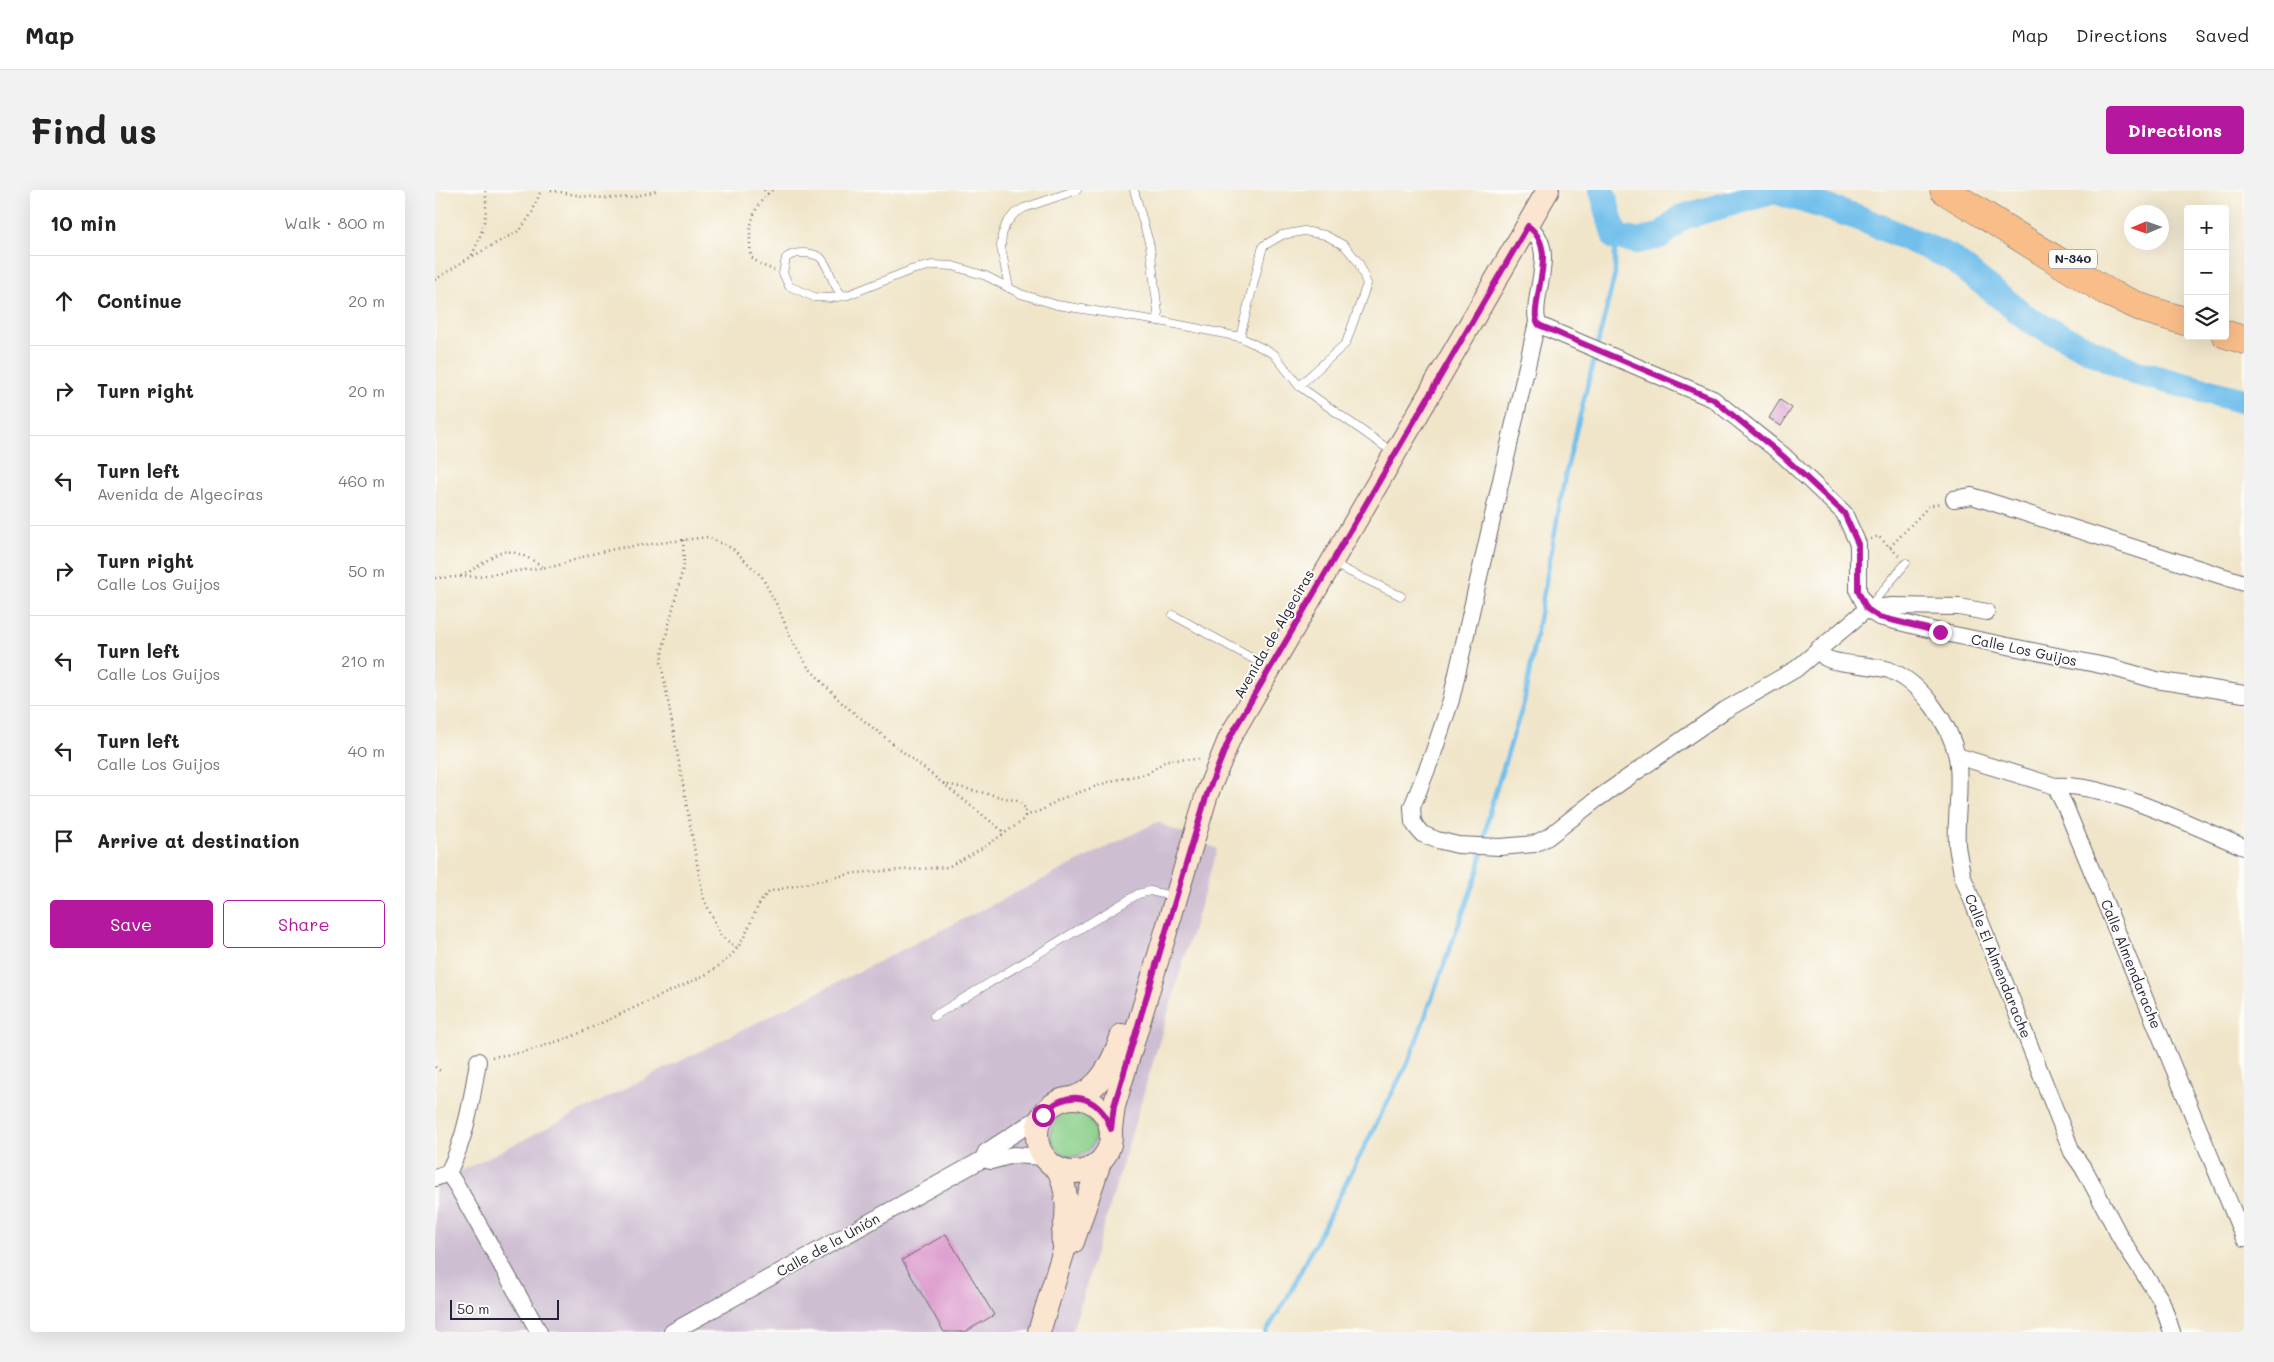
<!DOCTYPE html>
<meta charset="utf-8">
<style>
:root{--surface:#fff;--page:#f2f2f2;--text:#222;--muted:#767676;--line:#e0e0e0;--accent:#b5179e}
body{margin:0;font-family:Mali,sans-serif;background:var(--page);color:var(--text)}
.controls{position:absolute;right:15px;top:15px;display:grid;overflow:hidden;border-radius:5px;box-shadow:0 5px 20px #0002}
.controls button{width:45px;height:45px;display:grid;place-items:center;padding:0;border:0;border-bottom:1px solid var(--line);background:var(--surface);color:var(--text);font:25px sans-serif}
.compass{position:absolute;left:1689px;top:15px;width:45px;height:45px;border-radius:50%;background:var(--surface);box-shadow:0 5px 20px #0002;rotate:268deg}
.scale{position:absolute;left:15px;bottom:12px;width:109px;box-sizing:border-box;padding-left:5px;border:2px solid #22223b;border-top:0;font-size:14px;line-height:18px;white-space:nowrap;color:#22223b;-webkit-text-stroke:4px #fdfcf7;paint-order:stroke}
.stop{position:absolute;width:15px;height:15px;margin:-11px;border:4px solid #b5179e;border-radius:50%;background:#fff}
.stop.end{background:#b5179e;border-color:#fff;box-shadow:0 1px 5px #0008}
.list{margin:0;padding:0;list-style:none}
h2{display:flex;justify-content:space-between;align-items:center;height:65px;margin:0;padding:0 20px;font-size:21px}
h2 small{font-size:16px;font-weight:400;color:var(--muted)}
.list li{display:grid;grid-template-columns:32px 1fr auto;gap:15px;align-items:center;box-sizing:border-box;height:90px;padding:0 20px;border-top:1px solid var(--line)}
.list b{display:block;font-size:19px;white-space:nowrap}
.list p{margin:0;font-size:16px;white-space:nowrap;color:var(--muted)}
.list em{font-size:16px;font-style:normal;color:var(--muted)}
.actions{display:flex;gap:10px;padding:15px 20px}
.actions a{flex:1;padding:11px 0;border:1px solid var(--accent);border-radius:5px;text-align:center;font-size:18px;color:var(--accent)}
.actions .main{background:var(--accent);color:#fff}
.icon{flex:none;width:28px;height:28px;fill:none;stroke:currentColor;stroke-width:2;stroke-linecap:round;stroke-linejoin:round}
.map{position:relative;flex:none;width:1809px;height:1142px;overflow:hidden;border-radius:5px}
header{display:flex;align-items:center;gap:30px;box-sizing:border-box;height:70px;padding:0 25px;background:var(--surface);border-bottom:1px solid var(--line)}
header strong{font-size:24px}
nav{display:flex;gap:28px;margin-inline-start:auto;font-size:18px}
.intro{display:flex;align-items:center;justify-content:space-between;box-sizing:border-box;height:120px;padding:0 30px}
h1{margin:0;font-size:35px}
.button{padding:12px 22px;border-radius:5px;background:var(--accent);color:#fff;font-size:18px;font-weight:700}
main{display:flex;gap:30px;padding:0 30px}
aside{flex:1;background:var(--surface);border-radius:5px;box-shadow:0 5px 20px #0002}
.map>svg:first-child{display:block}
.industrial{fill:#cdbed2}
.green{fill:#89cf89;stroke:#567862}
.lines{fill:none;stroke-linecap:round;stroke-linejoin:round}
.stream{stroke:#72bfec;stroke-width:4.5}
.river{stroke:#72bfec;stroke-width:26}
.building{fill:#db98cd}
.lane-casing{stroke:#6a666d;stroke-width:9}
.street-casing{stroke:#6a666d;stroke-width:18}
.secondary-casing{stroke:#6a666d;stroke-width:24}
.highway-casing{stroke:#6a666d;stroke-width:29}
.path{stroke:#6a666d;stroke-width:2.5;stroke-dasharray:1 4;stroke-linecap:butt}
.lane{stroke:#fff;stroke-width:8}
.street{stroke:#fff;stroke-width:16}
.secondary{stroke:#fce5d0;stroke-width:22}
.highway{stroke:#f8bd89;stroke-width:28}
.route{stroke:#b5179e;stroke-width:6}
.labels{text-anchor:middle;stroke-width:4;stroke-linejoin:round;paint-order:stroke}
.shield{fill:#fdfcf7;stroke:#646373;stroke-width:1}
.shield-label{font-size:12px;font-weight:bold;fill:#22223b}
.street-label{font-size:14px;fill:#22223b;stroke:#fdfcf7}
</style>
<header>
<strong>Map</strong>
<nav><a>Map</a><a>Directions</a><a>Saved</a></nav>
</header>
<div class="intro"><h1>Find us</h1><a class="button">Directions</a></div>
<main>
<aside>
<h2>10 min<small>Walk · 800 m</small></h2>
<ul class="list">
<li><svg class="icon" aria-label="ahead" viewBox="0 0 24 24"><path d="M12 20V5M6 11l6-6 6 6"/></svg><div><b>Continue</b></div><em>20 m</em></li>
<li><svg class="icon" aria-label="right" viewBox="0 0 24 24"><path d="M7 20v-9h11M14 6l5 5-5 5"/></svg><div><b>Turn right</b></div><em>20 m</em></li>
<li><svg class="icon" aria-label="left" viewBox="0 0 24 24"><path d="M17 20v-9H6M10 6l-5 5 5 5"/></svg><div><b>Turn left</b><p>Avenida de Algeciras</p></div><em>460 m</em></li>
<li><svg class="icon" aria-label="right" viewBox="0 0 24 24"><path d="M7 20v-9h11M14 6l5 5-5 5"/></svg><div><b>Turn right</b><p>Calle Los Guijos</p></div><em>50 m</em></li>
<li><svg class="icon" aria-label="left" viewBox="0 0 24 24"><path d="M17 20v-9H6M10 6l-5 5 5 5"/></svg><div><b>Turn left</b><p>Calle Los Guijos</p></div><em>210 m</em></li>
<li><svg class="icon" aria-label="left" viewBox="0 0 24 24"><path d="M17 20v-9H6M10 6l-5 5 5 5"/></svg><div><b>Turn left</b><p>Calle Los Guijos</p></div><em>40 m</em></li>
<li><svg class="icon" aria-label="arrive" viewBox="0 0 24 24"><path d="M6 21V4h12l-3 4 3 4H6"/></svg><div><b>Arrive at destination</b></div></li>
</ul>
<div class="actions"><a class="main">Save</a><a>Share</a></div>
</aside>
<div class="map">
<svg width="1809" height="1142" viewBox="0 0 1809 1142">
<rect width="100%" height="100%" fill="#fdfcf7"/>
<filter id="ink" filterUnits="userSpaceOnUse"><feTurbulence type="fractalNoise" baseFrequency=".02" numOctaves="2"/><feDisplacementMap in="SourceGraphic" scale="10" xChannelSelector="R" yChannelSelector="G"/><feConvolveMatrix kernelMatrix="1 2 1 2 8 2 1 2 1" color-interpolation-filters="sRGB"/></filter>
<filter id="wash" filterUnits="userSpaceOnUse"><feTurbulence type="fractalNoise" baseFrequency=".0096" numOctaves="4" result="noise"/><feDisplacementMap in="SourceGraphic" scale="20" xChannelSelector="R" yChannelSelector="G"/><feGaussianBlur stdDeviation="1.12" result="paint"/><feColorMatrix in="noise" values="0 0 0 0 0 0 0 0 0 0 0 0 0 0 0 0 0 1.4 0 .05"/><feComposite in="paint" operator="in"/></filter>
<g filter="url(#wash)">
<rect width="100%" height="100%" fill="#f0e5c9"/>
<path class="industrial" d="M722,632L782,659L637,1142H0V994Z"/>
<circle class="green" cx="638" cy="944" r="22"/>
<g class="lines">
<path class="stream" d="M831,1142L852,1108L975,868L1043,681L1055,619L1089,512L1130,286L1180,84V47"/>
<path class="river" d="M1167,0L1180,47L1202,51L1225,46L1247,27L1340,1L1422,27L1515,67L1596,131L1699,182L1809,211"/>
</g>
<g id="blocks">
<g class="building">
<path d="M1345,210L1357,218L1346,236L1334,228Z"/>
<path d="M511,1044L559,1125L530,1142H509L467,1070Z"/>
</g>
</g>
</g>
<g filter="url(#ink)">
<use href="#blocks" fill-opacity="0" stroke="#6a666d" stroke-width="1"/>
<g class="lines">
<g class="lane-casing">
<g id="lane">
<path d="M699,0L715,56L724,131"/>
<path d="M574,98L566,57L567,45L571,34L579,24L589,18L642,0"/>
<path d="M408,106C396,95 396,78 385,67C375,62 360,61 351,68L348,83L354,96L379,107L396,108L413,105L476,80L498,75L518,76L551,86L586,104L622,115L730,132L805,147L839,164L864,196L949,256"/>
<path d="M805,147L828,56L847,45L869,41L890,45L910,56L924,73L932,94L911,153L864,196"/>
<path d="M898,374L966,406"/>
<path d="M1434,417L1471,373"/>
<path d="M738,425L822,471"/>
<path d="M499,826L703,704L715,701L728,704"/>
</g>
</g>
<g class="street-casing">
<g id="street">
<path d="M1093,36C1118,55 1105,85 1102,112C1101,120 1100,128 1104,135L1278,209L1348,265L1409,323L1423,354V401L1432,419L1444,427L1505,442L1675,477L1721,490L1809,504"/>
<path d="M1102,132L1016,510L998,564L977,617L978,632L982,638L987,644L1002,650L1023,655L1065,657L1099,654L1113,647L1162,609L1290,520L1361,479L1432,419L1457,416L1524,417L1552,422"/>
<path d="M1519,309L1537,306L1809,393"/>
<path d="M1383,459C1385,462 1388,466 1391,468C1403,475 1436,474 1454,480C1487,493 1515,534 1522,567C1527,597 1520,626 1522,655C1523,665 1526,675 1527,685L1637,962L1651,982L1685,1047L1726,1110L1737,1142"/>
<path d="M1522,566L1620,596L1630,616L1809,1048"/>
<path d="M1620,596C1672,592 1759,637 1809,657"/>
<path d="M548,969L556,971L578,965L609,967"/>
<path d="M13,983C31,948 37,909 43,871"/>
<path d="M0,988L13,983L22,996L104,1142"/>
<path d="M237,1142L548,969L551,962L608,925"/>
</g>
</g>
<g class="secondary-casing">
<g id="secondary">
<circle cx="639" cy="945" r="37"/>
<path d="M637,908C666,900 678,871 687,845"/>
<path d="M676,939L679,916L772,604L795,547L1113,0"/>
<path d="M623,979C631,996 633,1011 631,1030C630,1038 625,1046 629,1054"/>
<path d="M604,1142L630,1057L638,1052L665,972"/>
</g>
</g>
<g class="highway-casing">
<g id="highway">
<path d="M1509,0L1674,103L1710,119L1753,132"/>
<path d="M1790,144L1809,150"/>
</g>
</g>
<g class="path">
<path d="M116,0C152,8 187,13 223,0"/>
<path d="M329,0L333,4"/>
<path d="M337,0C315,18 313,40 316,67L326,75L339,80"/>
<path d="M37,65C47,44 54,23 50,0"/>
<path d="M0,90L29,71L85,40L97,23L106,0"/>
<path d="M1436,349L1443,346L1464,366"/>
<path d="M248,350L249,374L228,458L226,472L268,707L286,746L302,758"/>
<path d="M1455,357L1494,316L1505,313"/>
<path d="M26,386C36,382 61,363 66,362C81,359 98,371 110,377"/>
<path d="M0,388L43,386L121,376L157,364L184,358L273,347L298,359L327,387L344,419L356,449L373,477L408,514L569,642"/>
<path d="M590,626L607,620L625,609L679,590L712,584L732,570L766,569"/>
<path d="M57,867L89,862L136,847L268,786C284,777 299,766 308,749C317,733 321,711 336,701L420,683L513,677L549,657L586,632L590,626L591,619L583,611L507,593"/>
<path d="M0,877L7,882"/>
</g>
<use href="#lane" class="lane"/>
<use href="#street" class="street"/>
<use href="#secondary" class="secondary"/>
<use href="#highway" class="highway"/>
</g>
</g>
<g class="lines" filter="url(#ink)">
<path class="route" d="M608,925C630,897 665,904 676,939L679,916L772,604L795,547L1093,36C1118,55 1105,86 1102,112C1101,120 1099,128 1104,135L1278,209L1348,266L1409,323L1423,354V401L1432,419L1444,427L1505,442"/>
</g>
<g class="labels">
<rect class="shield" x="1614" y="59.5" width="48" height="19" rx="4"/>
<g class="shield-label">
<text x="1638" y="73">N-340</text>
</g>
<g class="street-label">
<text transform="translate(839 444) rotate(-60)" y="5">Avenida de Algeciras</text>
<text transform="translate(1589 460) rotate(12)" y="5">Calle Los Guijos</text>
<text transform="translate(1696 774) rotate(68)" y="5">Calle Almendarache</text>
<text transform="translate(1563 776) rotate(68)" y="5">Calle El Almendarache</text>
<text transform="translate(393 1055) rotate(-29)" y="5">Calle de la Unión</text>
</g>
</g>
</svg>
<div class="controls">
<button>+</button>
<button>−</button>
<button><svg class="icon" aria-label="layers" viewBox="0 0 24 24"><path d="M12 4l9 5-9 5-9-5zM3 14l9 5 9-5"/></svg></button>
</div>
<svg class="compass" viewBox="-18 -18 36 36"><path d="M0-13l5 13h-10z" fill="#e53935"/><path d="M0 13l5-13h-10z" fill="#767676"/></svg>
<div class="scale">50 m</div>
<div class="stop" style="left:608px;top:925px"></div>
<div class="stop end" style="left:1505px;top:442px"></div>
</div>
</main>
